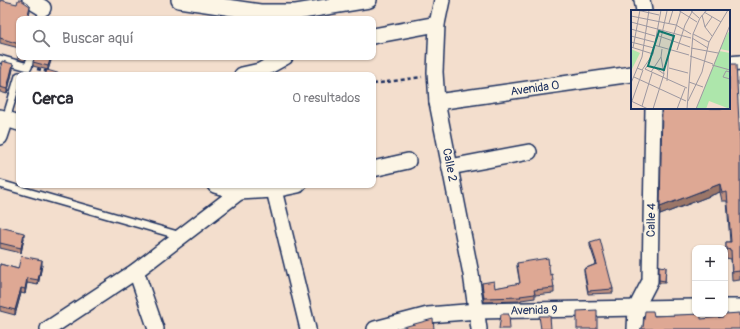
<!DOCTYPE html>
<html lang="es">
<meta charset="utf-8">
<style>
:root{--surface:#fff;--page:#f2f2f3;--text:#2b2b33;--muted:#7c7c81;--line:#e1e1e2}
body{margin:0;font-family:Pangolin,sans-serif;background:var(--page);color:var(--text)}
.controls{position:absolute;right:12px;bottom:12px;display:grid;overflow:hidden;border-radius:8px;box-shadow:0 1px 3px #0004}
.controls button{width:36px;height:36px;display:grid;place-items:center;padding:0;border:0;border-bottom:1px solid var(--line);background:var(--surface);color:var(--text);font:20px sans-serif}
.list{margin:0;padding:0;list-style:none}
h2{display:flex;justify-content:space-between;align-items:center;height:52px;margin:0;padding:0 16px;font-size:17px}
h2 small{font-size:13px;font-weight:400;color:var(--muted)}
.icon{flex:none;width:22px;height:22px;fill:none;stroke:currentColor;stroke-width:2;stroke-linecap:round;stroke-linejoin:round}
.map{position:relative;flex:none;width:740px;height:329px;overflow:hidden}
.search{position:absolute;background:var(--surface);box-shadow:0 1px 3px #0004;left:16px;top:16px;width:360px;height:44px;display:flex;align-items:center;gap:10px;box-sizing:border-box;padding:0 14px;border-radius:8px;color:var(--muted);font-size:15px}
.panel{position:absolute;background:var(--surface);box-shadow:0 1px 3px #0004;left:16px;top:72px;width:360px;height:116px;border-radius:8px}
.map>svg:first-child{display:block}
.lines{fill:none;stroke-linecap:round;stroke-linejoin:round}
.service-casing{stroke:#1b2f5e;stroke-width:10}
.minor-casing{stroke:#1b2f5e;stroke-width:18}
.path{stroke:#1b2f5e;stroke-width:2.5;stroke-dasharray:4 3;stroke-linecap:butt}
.service{stroke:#fcf5e5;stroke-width:7}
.minor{stroke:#fcf5e5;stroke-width:15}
.wall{fill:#bf907f;stroke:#1b2f5e}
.shaded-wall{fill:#9b7668;stroke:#1b2f5e}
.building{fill:#dea894;stroke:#1b2f5e}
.labels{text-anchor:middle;stroke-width:3.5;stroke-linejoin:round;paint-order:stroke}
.street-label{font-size:12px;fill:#1b2f5e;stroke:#fcf5e5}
.inset-road{fill:none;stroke:#9d98a1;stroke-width:1}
.view{fill:#0f766e;fill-opacity:0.15;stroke:#0f766e;stroke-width:2}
.inset-edge{fill:none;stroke:#1b2f5e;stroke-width:2}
</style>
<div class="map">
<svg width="740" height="329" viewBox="0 0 740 329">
<rect width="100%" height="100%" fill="#f3decd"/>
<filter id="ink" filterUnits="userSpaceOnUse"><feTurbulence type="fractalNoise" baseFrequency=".025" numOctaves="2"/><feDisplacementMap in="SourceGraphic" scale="8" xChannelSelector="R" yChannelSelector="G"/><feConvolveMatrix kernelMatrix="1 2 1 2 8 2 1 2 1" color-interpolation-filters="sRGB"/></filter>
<g filter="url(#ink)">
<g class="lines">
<g class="service-casing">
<g id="service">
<path d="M41,19L43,8"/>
<path d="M0,59L28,67L31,57"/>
<path d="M6,119L19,76"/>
<path d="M0,184L181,236"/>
</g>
</g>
<g class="minor-casing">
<g id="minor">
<path d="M30,0L43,8"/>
<path d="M179,0L260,12H296L369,0"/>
<path d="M442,0L437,24L435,72L437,102L471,274L479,329"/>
<path d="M642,0L644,11"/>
<path d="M373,36L437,24"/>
<path d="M729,64L740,63"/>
<path d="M242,75L260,71L285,57"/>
<path d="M437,102L632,74"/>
<path d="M0,117L19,123"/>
<path d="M0,137L6,119"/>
<path d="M450,167L529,152"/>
<path d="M373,169L408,161"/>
<path d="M215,185L239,192L274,190L298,185"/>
<path d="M274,190L308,329"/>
<path d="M136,271L156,329"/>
<path d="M725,307H740"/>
<path d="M48,329L136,271L239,192"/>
<path d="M375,329L428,315L478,311L695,307"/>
<path d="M635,329L636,308L650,281L653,108"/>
</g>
</g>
<g class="path">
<path d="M37,69L49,72"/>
<path d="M58,74L67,75"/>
<path d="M373,84L422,77"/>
</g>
<use href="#service" class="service"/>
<use href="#minor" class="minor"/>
</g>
<g class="wall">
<path d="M0,0L30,11L19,19V48L0,43Z"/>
<path d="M19,49V57H26L25,61L18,59V54Z"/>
<path d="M35,57H52L48,70L33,66V62Z"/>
<path d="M13,69L7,94L0,92V70Z"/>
<path d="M740,142V280L732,281L731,259L726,258V242H730L727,201H722L720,192L660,215Z"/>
<path d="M0,227L24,238L21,253L0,248Z"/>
<path d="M590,242L613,289V293L588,294L584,272V269L596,264L590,246Z"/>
<path d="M517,263L550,275L554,288V293L535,295V298L521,300V301L484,302L482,283L495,288L520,284L517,267Z"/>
<path d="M0,264L18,269L42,265L38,285L27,283L25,294L21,293L15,315L0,311Z"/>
<path d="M659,266L666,267L665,283H659Z"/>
</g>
<g class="shaded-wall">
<path d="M30,6V11L28,19H27Z"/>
<path d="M51,57H52L48,70V66Z"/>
<path d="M13,64V69L7,94V89Z"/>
<path d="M720,184V192L660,215V207Z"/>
<path d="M24,233V238L21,253V248Z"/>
<path d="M42,260V265L38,285V280Z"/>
<path d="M27,278V283L25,294V289Z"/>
<path d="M21,288V293L15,315V310Z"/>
</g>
<g class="building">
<path d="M0,0L17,4L18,0H21L30,6L27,19H19V44L0,38Z"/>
<path d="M35,57H51L48,66L33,62Z"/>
<path d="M2,61L13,64L7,89L0,87V70Z"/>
<path d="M729,64H736L740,142V271L732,272L731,250L726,249V242H731L727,192L722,193L720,184L660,207L662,108H729Z"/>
<path d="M47,70L64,75H45Z"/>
<path d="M0,227L24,233L21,248L0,243Z"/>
<path d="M600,239L613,289L588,291L584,269L597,264L590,242Z"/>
<path d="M21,256L42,260L38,280L27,278L25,289L21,288L15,310L0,306V264L18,269Z"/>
<path d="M548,258L550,275L552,274L554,288L534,290L535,294L520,296L521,297L484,298L482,283L494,281L495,288L520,283L517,263Z"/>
<path d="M659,266L666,267L665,281L659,280Z"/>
<path d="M597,310V329H577V311Z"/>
<path d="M645,311H653L654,316L701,314V319L723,317V314H725L740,313V329H640L643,327Z"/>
<path d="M501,314H509L510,329H499Z"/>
<path d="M539,316H550L551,329H541Z"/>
<path d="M433,319L434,329H396Z"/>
</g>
</g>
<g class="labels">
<g class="street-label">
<text transform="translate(535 88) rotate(-8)" y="4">Avenida 0</text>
<text transform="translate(450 165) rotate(79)" y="4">Calle 2</text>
<text transform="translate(651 220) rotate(-89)" y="4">Calle 4</text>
<text transform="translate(534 310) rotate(-1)" y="4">Avenida 9</text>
</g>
</g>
<g transform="translate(631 10)">
<rect width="99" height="99" fill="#f3decd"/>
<path d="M97,22L99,23V41L89,39ZM0,39L9,43L0,61ZM88,41L99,43V99L78,91L75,99H65Z" fill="#ade6ab"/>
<path class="inset-road" d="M6,0L28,5M47,0L66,12M59,0L68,8M73,2L90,12M71,5L74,17L81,26M0,6L45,15L60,24M0,12L60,28M38,13L42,0M74,17L81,7M0,19L24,26M62,24L78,32M25,25L59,37M0,26L23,32M61,28L77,38M0,32L23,38M23,35L58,45M0,37L22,44M28,37L36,1M2,38L9,0M60,38L87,43M46,40L54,15L62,0M59,46L82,54M18,54L14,59L56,78M81,55L99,60M23,57L33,64M6,58L11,60L22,44L30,0M38,58L57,63M20,62L30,47L31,39M99,62L95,61L92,67L99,69M3,67L55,91M36,71L38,40L50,0M58,72L72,77M0,73L11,47L18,0M0,91L17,99M1,91L12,60M57,91L71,62L78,32L97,0M11,96L21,63M22,99L33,64L30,47M46,99L54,78M56,99L62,24L69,8L76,0M65,99L99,15"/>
<path class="view" d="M28,21L43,26L33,60L17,56Z"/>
<rect width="99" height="99" class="inset-edge"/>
</g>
</svg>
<div class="controls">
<button>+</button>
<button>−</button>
</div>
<div class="search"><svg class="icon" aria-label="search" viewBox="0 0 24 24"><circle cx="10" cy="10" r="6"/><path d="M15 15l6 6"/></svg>Buscar aquí</div>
<section class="panel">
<h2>Cerca<small>0 resultados</small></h2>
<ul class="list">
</ul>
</section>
</div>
